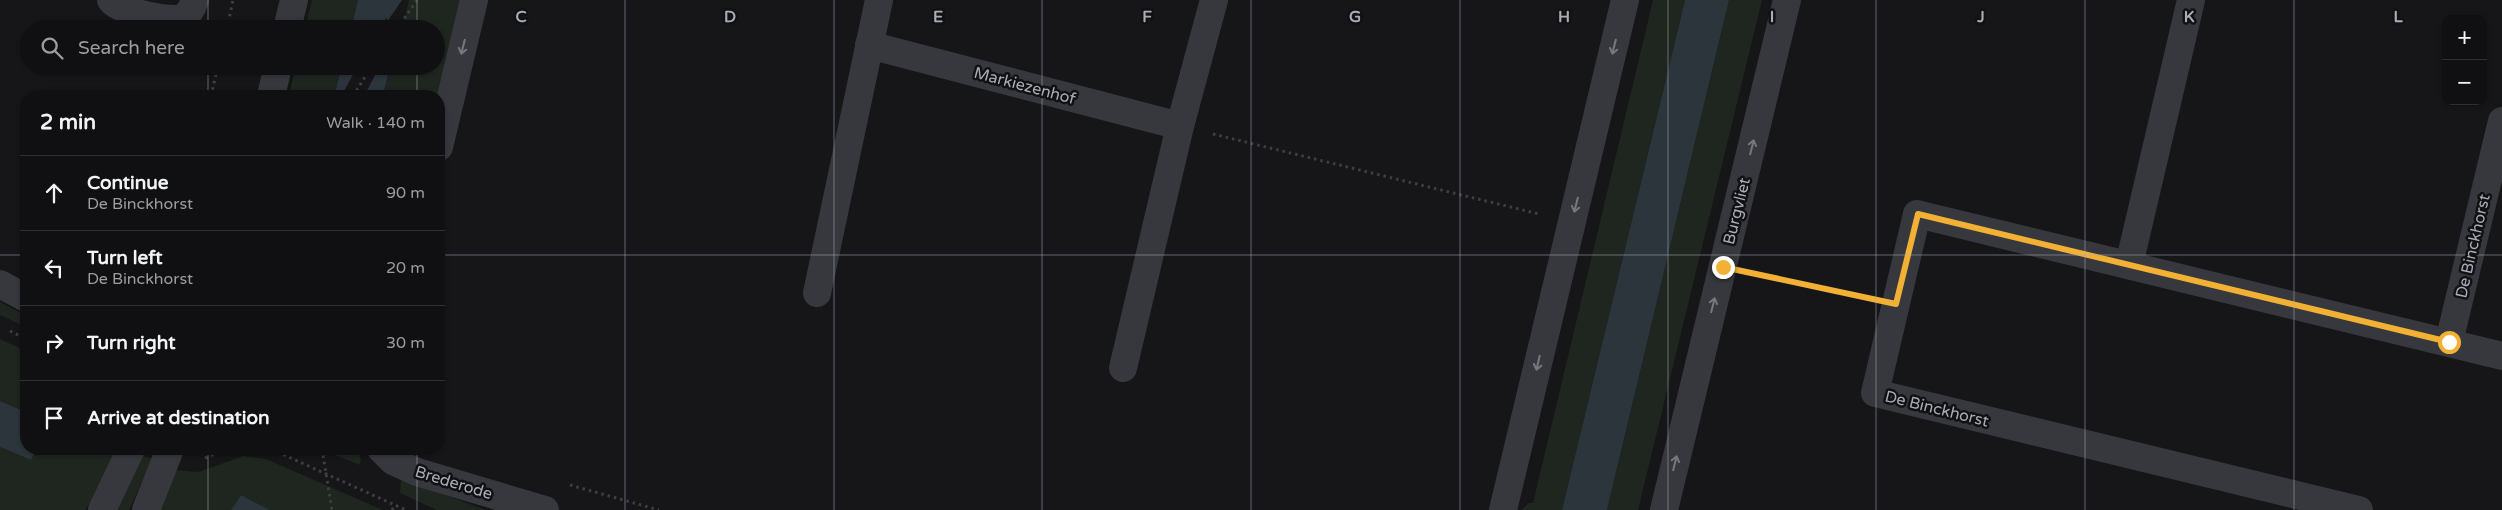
<!DOCTYPE html>
<meta charset="utf-8">
<style>
:root{--surface:#101012;--page:#19191b;--text:#f1f3f6;--muted:#9c9d9f;--line:#303032}
body{margin:0;font-family:"Varela Round",sans-serif;background:var(--page);color:var(--text)}
.controls{position:absolute;right:15px;top:15px;display:grid;overflow:hidden;border-radius:10px;box-shadow:0 1px 4px #0004}
.controls button{width:45px;height:45px;display:grid;place-items:center;padding:0;border:0;border-bottom:1px solid var(--line);background:var(--surface);color:var(--text);font:25px sans-serif}
.stop{position:absolute;width:15px;height:15px;margin:-11px;border:4px solid #f2b134;border-radius:50%;background:#fff}
.stop.end{background:#f2b134;border-color:#fff;box-shadow:0 1px 5px #0008}
.list{margin:0;padding:0;list-style:none}
h2{display:flex;justify-content:space-between;align-items:center;height:65px;margin:0;padding:0 20px;font-size:21px}
h2 small{font-size:16px;font-weight:400;color:var(--muted)}
.list li{display:grid;grid-template-columns:32px 1fr auto;gap:15px;align-items:center;box-sizing:border-box;height:75px;padding:0 20px;border-top:1px solid var(--line)}
.list b{display:block;font-size:19px;white-space:nowrap}
.list p{margin:0;font-size:16px;white-space:nowrap;color:var(--muted)}
.list em{font-size:16px;font-style:normal;color:var(--muted)}
.icon{flex:none;width:28px;height:28px;fill:none;stroke:currentColor;stroke-width:2;stroke-linecap:round;stroke-linejoin:round}
.map{position:relative;flex:none;width:2502px;height:510px;overflow:hidden}
.search{position:absolute;background:var(--surface);box-shadow:0 1px 4px #0004;left:20px;top:20px;width:425px;height:55px;display:flex;align-items:center;gap:12px;box-sizing:border-box;padding:0 18px;border-radius:28px;color:var(--muted);font-size:19px}
.panel{position:absolute;background:var(--surface);box-shadow:0 1px 4px #0004;left:20px;top:90px;width:425px;height:365px;border-radius:20px}
.map>svg:first-child{display:block}
.green{fill:#1e261f}
.water{fill:#2c353c}
.pier{fill:#161618}
.lines{fill:none;stroke-linecap:round;stroke-linejoin:round}
.path{stroke:#3d3f44;stroke-width:3;stroke-dasharray:2.5 4;stroke-linecap:butt}
.minor{stroke:#37383d;stroke-width:28}
.path-bridge{stroke:#3d3f44;stroke-width:3;stroke-dasharray:2.5 4;stroke-linecap:butt}
.oneway{stroke:#757881}
.route{stroke:#f2b134;stroke-width:6}
.grid{fill:none;stroke:#a8adb8;stroke-width:1;stroke-opacity:0.55}
.labels{text-anchor:middle;stroke-width:5;stroke-linejoin:round;paint-order:stroke}
.street-label{font-size:16px;fill:#a8adb8;stroke:#111113}
.grid-label{font-size:16px;text-anchor:middle;font-weight:bold;fill:#a8adb8;stroke:#111113;stroke-width:5;stroke-linejoin:round;paint-order:stroke}
</style>
<div class="map">
<svg width="2502" height="510" viewBox="0 0 2502 510">
<rect width="100%" height="100%" fill="#161618"/>
<g class="green">
<path d="M312,0H358L351,29H305Z"/>
<path d="M406,0H460L437,96H383L390,66H436V29H378L386,18L399,27Z"/>
<path d="M1653,0H1685L1562,510H1521L1529,503H1533Z"/>
<path d="M1729,0H1762L1638,510H1607Z"/>
<path d="M296,66H342L334,96H289Z"/>
<path d="M0,302L26,316V327L0,315Z"/>
<path d="M0,339L26,351V412L0,401Z"/>
<path d="M0,447L31,460L36,449H115L96,494L85,510H0Z"/>
<path d="M321,449H356L361,460L360,465Z"/>
<path d="M141,454L152,459L129,510H116Z"/>
<path d="M243,456L266,459L383,510H270L241,495L231,510H158L174,470L199,472Z"/>
<path d="M401,479L486,510H437L400,493Z"/>
</g>
<g class="water">
<path d="M358,0H406L399,28L386,18L378,29H351Z"/>
<path d="M1685,0H1729L1607,510H1562Z"/>
<path d="M342,66H390L383,96H334Z"/>
<path d="M0,401L26,412V449H36L31,460L0,447Z"/>
<path d="M241,495L270,510H231Z"/>
</g>
<g class="pier">
<path d="M402,0H409L402,29H397L387,22Z"/>
<path d="M358,66H380L364,96H341Z"/>
</g>
<g class="lines">
<g class="path">
<path d="M227,29L233,0"/>
<path d="M397,29L417,0"/>
<path d="M211,96L218,66"/>
<path d="M353,96L372,66"/>
<path d="M1213,134L1539,214"/>
<path d="M1757,274L1861,296"/>
<path d="M10,331L26,339"/>
<path d="M265,449L273,450L406,510"/>
<path d="M205,458L227,449"/>
<path d="M570,485L659,510"/>
<path d="M392,510L395,505"/>
</g>
<g class="minor">
<path d="M111,0C118,11 173,24 184,17C190,13 193,6 195,0"/>
<path d="M287,29L294,0"/>
<path d="M869,45L1180,126"/>
<path d="M271,96L278,66"/>
<path d="M439,147L474,0"/>
<path d="M2129,265L2191,0"/>
<path d="M0,284L26,298"/>
<path d="M817,293L879,0"/>
<path d="M2449,342L2502,121"/>
<path d="M1123,368L1180,126L1214,0"/>
<path d="M381,449L393,461L417,472L545,510"/>
<path d="M102,510L131,449"/>
<path d="M146,510L170,449"/>
<path d="M1503,510L1625,0"/>
<path d="M1664,510L1787,0"/>
<path d="M2359,510L1875,393L1917,214L2502,356"/>
</g>
<path class="path-bridge" d="M322,449L332,510"/>
</g>
<defs><path id="oneway-shaft" d="M-6 0H5M1.5-3L5.5 0L1.5 3" fill="none" stroke-width="1.6" stroke-linecap="round" stroke-linejoin="round" transform="scale(1.25)"/></defs>
<g class="oneway">
<use href="#oneway-shaft" transform="translate(463 47) rotate(104)"/>
<use href="#oneway-shaft" transform="translate(1614 47) rotate(104)"/>
<use href="#oneway-shaft" transform="translate(1752 147) rotate(-76)"/>
<use href="#oneway-shaft" transform="translate(1576 205) rotate(104)"/>
<use href="#oneway-shaft" transform="translate(1713 305) rotate(-76)"/>
<use href="#oneway-shaft" transform="translate(1538 363) rotate(103)"/>
<use href="#oneway-shaft" transform="translate(1675 463) rotate(-76)"/>
</g>
<g class="lines">
<path class="route" d="M1723,267L1896,304L1918,214L2449,342"/>
</g>
<path class="grid" d="M208,0V29M417,0V29M625,0V510M834,0V510M1042,0V510M1251,0V510M1460,0V510M1668,0V510M1876,0V510M2085,0V510M2294,0V510M208,66V96M417,66V96M0,255H26M439,255H2502M208,449V510M417,449V510"/>
<g class="labels">
<g class="street-label">
<text transform="translate(1025 85) rotate(15)" y="6">Markiezenhof</text>
<text transform="translate(1736 211) rotate(-76)" y="6">Burgvliet</text>
<text transform="translate(2472 246) rotate(-77)" y="6">De Binckhorst</text>
<text transform="translate(1937 408) rotate(14)" y="6">De Binckhorst</text>
<text transform="translate(454 482) rotate(17)" y="6">Brederode</text>
</g>
</g>
<g class="grid-label">
<text x="521" y="22">C</text>
<text x="730" y="22">D</text>
<text x="938" y="22">E</text>
<text x="1147" y="22">F</text>
<text x="1355" y="22">G</text>
<text x="1564" y="22">H</text>
<text x="1772" y="22">I</text>
<text x="1981" y="22">J</text>
<text x="2189" y="22">K</text>
<text x="2398" y="22">L</text>
</g>
</svg>
<div class="controls">
<button>+</button>
<button>−</button>
</div>
<div class="stop" style="left:2449px;top:342px"></div>
<div class="stop end" style="left:1723px;top:267px"></div>
<div class="search"><svg class="icon" aria-label="search" viewBox="0 0 24 24"><circle cx="10" cy="10" r="6"/><path d="M15 15l6 6"/></svg>Search here</div>
<section class="panel">
<h2>2 min<small>Walk · 140 m</small></h2>
<ul class="list">
<li><svg class="icon" aria-label="ahead" viewBox="0 0 24 24"><path d="M12 20V5M6 11l6-6 6 6"/></svg><div><b>Continue</b><p>De Binckhorst</p></div><em>90 m</em></li>
<li><svg class="icon" aria-label="left" viewBox="0 0 24 24"><path d="M17 20v-9H6M10 6l-5 5 5 5"/></svg><div><b>Turn left</b><p>De Binckhorst</p></div><em>20 m</em></li>
<li><svg class="icon" aria-label="right" viewBox="0 0 24 24"><path d="M7 20v-9h11M14 6l5 5-5 5"/></svg><div><b>Turn right</b></div><em>30 m</em></li>
<li><svg class="icon" aria-label="arrive" viewBox="0 0 24 24"><path d="M6 21V4h12l-3 4 3 4H6"/></svg><div><b>Arrive at destination</b></div></li>
</ul>
</section>
</div>
